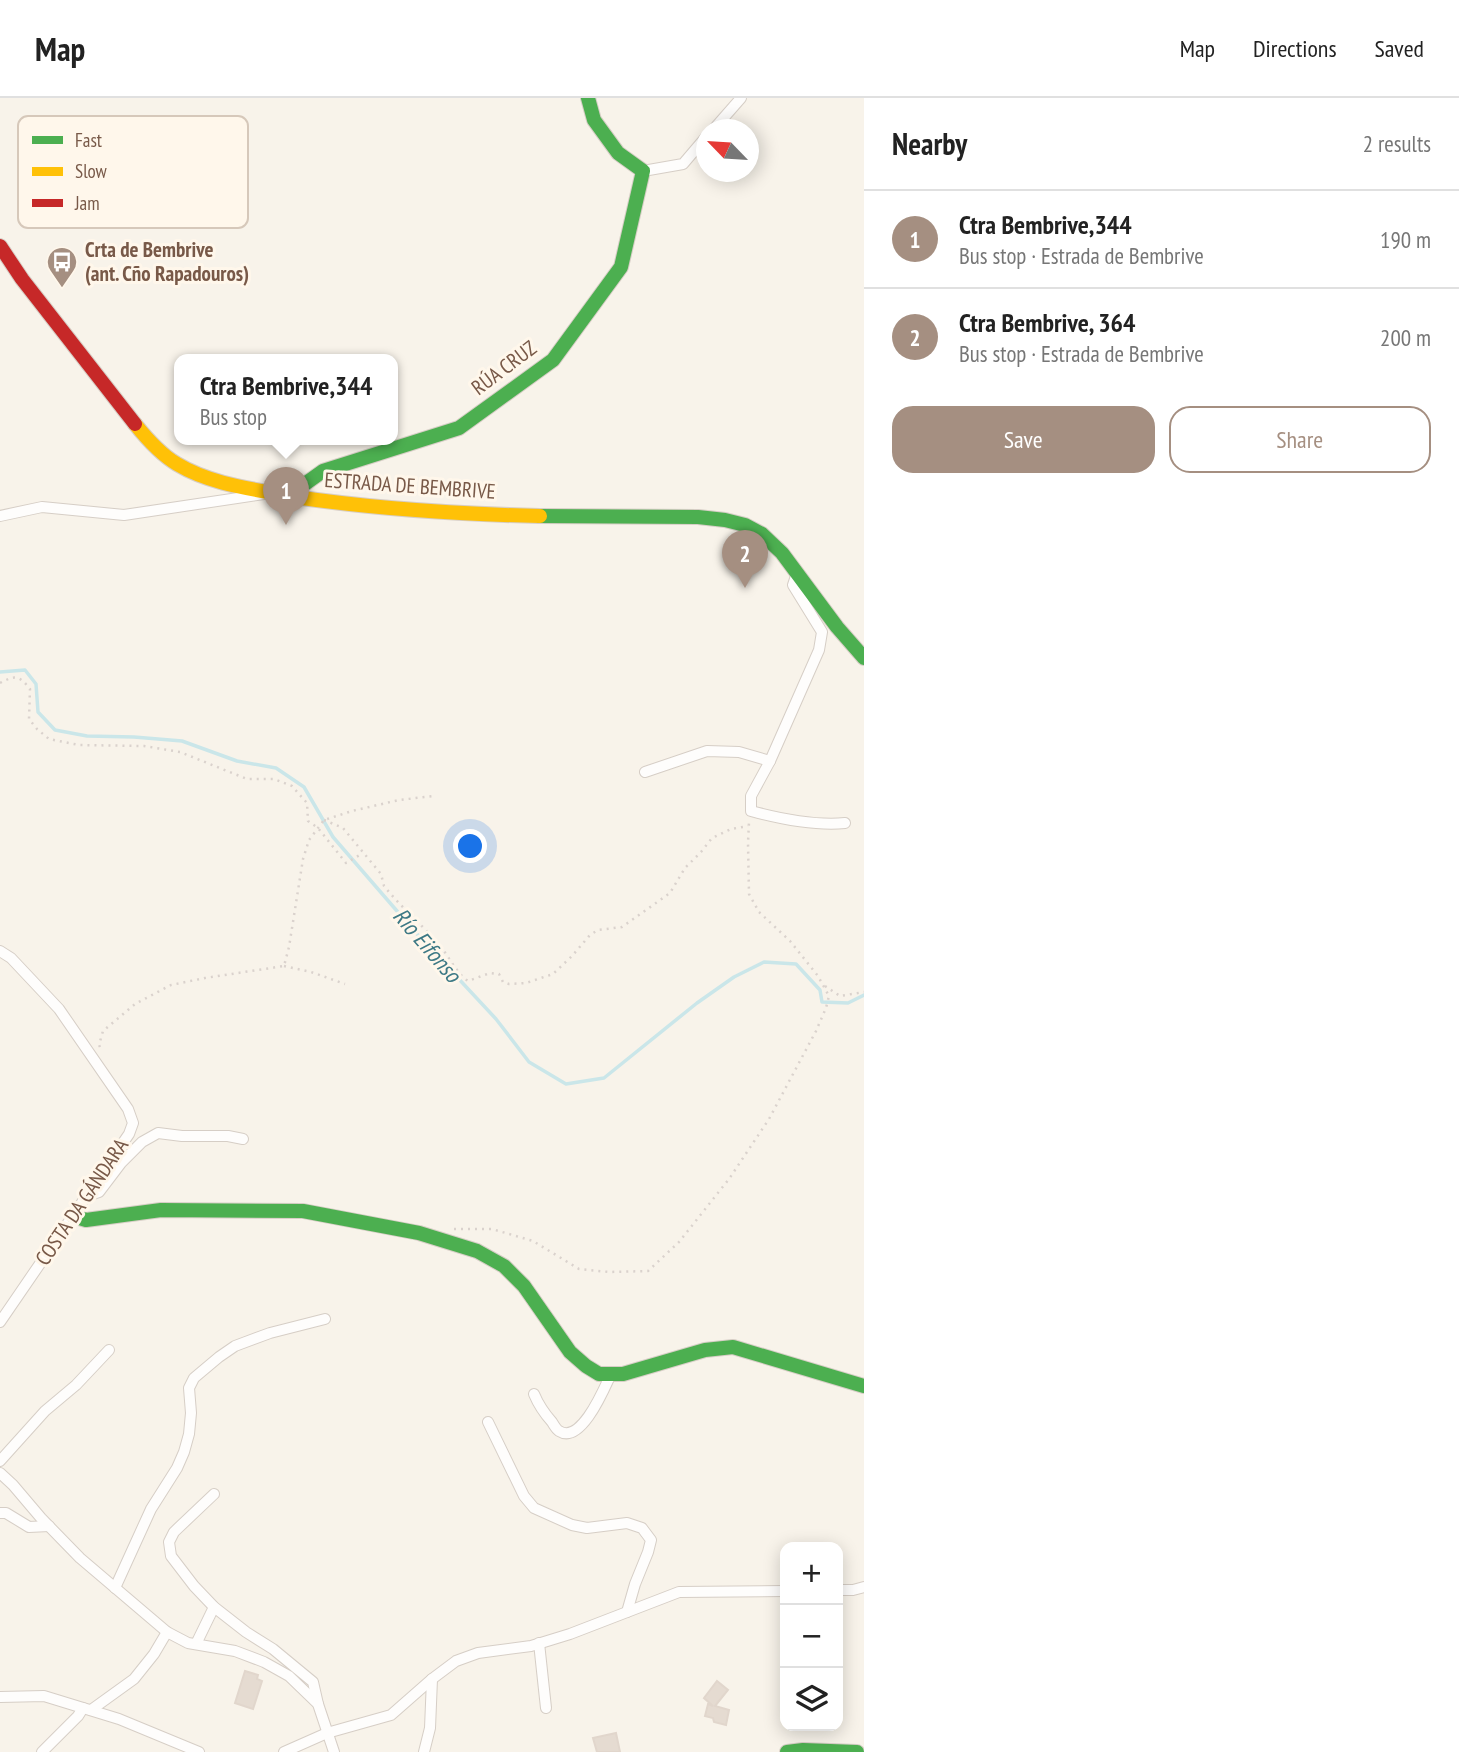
<!DOCTYPE html>
<meta charset="utf-8">
<style>
:root{--surface:#fff;--page:#f6f6f6;--text:#222;--muted:#767676;--line:#e0e0e0;--accent:#a58f81}
body{margin:0;font-family:"PT Sans Narrow",sans-serif;background:var(--page);color:var(--text)}
.controls{position:absolute;right:21px;bottom:21px;display:grid;overflow:hidden;border-radius:14px;box-shadow:0 4px 18px #0003}
.controls button{width:63px;height:63px;display:grid;place-items:center;padding:0;border:0;border-bottom:2px solid var(--line);background:var(--surface);color:var(--text);font:35px sans-serif}
.compass{position:absolute;left:696px;top:21px;width:63px;height:63px;border-radius:50%;background:var(--surface);box-shadow:0 4px 18px #0003;rotate:295deg}
.you{position:absolute;left:471px;top:749px;width:24px;height:24px;margin:-18px;border:5px solid #fff;border-radius:50%;background:#1a73e8;box-shadow:0 0 0 10px #1a73e833}
.badge{display:grid;place-items:center;width:46px;height:46px;border-radius:50%;background:var(--accent);color:#fff;font-size:23px;font-weight:700}
.pin{position:absolute;translate:-50% -58px;filter:drop-shadow(0 2px 4px #0008)}
.pin::after{content:'';position:absolute;top:37px;width:24px;height:21px;background:inherit;clip-path:polygon(0 0,100% 0,50% 100%)}
.popup{position:absolute;left:174px;top:256px;width:224px;height:91px;box-sizing:border-box;display:grid;place-content:center;border-radius:14px;background:var(--surface);filter:drop-shadow(0 2px 5px #0005);font-size:23px;white-space:nowrap;color:var(--muted)}
.popup b{font-size:26px;color:var(--text)}
.popup::after{content:'';position:absolute;left:50%;top:100%;margin-left:-14px;border:14px solid transparent;border-top-color:var(--surface)}
.list{margin:0;padding:0;list-style:none}
h2{display:flex;justify-content:space-between;align-items:center;height:91px;margin:0;padding:0 28px;font-size:30px}
h2 small{font-size:23px;font-weight:400;color:var(--muted)}
.list li{display:grid;grid-template-columns:46px 1fr auto;gap:21px;align-items:center;box-sizing:border-box;height:98px;padding:0 28px;border-top:2px solid var(--line)}
.list b{display:block;font-size:26px;white-space:nowrap}
.list p{margin:0;font-size:23px;white-space:nowrap;color:var(--muted)}
.list em{font-size:23px;font-style:normal;color:var(--muted)}
.actions{display:flex;gap:14px;padding:21px 28px}
.actions a{flex:1;padding:16px 0;border:2px solid var(--accent);border-radius:21px;text-align:center;font-size:24px;color:var(--accent)}
.actions .main{background:var(--accent);color:#fff}
.icon{flex:none;width:38px;height:38px;fill:none;stroke:currentColor;stroke-width:2;stroke-linecap:round;stroke-linejoin:round}
.map{position:relative;flex:none;width:864px;height:1654px;overflow:hidden}
header{display:flex;align-items:center;gap:42px;box-sizing:border-box;height:98px;padding:0 35px;background:var(--surface);border-bottom:2px solid var(--line)}
header strong{font-size:33px}
nav{display:flex;gap:38px;margin-inline-start:auto;font-size:24px}
main{display:flex}
aside{flex:1;background:var(--surface)}
.map>svg:first-child{display:block}
.lines{fill:none;stroke-linecap:round;stroke-linejoin:round}
.stream{stroke:#cae6e9;stroke-width:3.5}
.building{fill:#e5dbd1;stroke:#e1d6cc;stroke-width:2}
.street-casing{stroke:#d6cec6;stroke-width:12}
.fast-casing{stroke:#d7cec6;stroke-width:16}
.slow-casing{stroke:#d7cec6;stroke-width:16}
.jam-casing{stroke:#d7cec6;stroke-width:16}
.path{stroke:#dad2cd;stroke-width:2.5;stroke-dasharray:2 5;stroke-linecap:butt}
.street{stroke:#fefdfc;stroke-width:10}
.fast{stroke:#4caf50;stroke-width:14}
.slow{stroke:#ffc107;stroke-width:14}
.jam{stroke:#c62828;stroke-width:14}
.labels{text-anchor:middle;stroke-width:6;stroke-linejoin:round;paint-order:stroke}
.poi-label{font-size:21px;font-weight:bold;fill:#785948;stroke:#fff7eb;text-anchor:start}
.street-label{font-size:21px;fill:#785948;stroke:#fff7eb}
.water-label{font-size:23px;font-style:italic;fill:#3d7985;stroke:#fff7eb}
.key{fill:#fff7eb;stroke:#d6c8ba;stroke-width:2}
.key-label{font-size:19px;fill:#785948}
</style>
<header>
<strong>Map</strong>
<nav><a>Map</a><a>Directions</a><a>Saved</a></nav>
</header>
<main>
<div class="map">
<svg width="864" height="1654" viewBox="0 0 864 1654">
<rect width="100%" height="100%" fill="#f8f3ea"/>
<g class="lines">
<path class="stream" d="M0,574L25,572L36,586L38,614L55,632L87,638L134,639L182,643L237,663L276,670L304,689L333,739L416,835L496,921L529,964L566,986L604,980L697,905L734,879L764,864L796,866L820,892L822,904L848,905L864,897"/>
</g>
<g class="building">
<path d="M245,1573L258,1577L257,1581L262,1583L253,1611L235,1605Z"/>
<path d="M717,1583L728,1592L715,1608L729,1612L726,1627L714,1624L713,1620L705,1618L708,1606L713,1608L704,1600Z"/>
<path d="M616,1635L620,1654H597L593,1640Z"/>
</g>
<g class="lines">
<g class="street-casing">
<g id="street">
<path d="M713,32L741,0"/>
<path d="M643,73L683,66L706,39"/>
<path d="M0,418L42,409L124,417L264,396"/>
<path d="M797,475L793,487L822,534L819,552L770,663L751,698V713C781,721 814,728 845,725"/>
<path d="M645,674L707,653L739,654L770,663"/>
<path d="M0,853L11,860L59,911L128,1011L133,1025L129,1036L0,1224"/>
<path d="M87,1098L99,1094L121,1065L142,1044L158,1035L182,1038H228L243,1041"/>
<path d="M534,1296C539,1308 544,1315 552,1324C554,1327 556,1331 559,1333C581,1347 604,1291 611,1276"/>
<path d="M488,1324L524,1398L534,1410L572,1427L587,1430L627,1425L642,1430L651,1442L648,1454L635,1486L627,1514"/>
<path d="M0,1363L45,1313L76,1287L109,1252"/>
<path d="M0,1375L13,1387L41,1420L80,1460L167,1534L188,1545L235,1553L264,1564L289,1578L318,1606L334,1654"/>
<path d="M214,1396L174,1434L169,1444L171,1458L194,1488L214,1509L246,1534L273,1551L313,1584L318,1606"/>
<path d="M0,1415H6L29,1429L49,1428"/>
<path d="M115,1490L151,1411L177,1370L184,1354L189,1336L191,1315L189,1290L194,1280L219,1259L235,1248L270,1235L325,1221"/>
<path d="M838,1492H853L864,1489"/>
<path d="M539,1545L546,1610"/>
<path d="M196,1546L214,1509"/>
<path d="M0,1599L44,1598L119,1621L199,1654"/>
<path d="M91,1612L134,1581L154,1556L167,1534"/>
<path d="M42,1654L78,1618L83,1610"/>
<path d="M284,1654L327,1635L391,1617L432,1581L456,1563L478,1555L531,1548L570,1536L679,1494L785,1493"/>
<path d="M424,1654L430,1630L432,1581"/>
</g>
</g>
<g class="fast-casing">
<g id="fast">
<path d="M288,398L323,373L459,330L553,262L621,169L643,73L618,55L594,22L588,0"/>
<path d="M540,418L698,419L725,422L745,427L762,436L782,455L837,529L864,560"/>
<path d="M73,1118L86,1122L161,1112L303,1113L419,1135L477,1153L504,1168L524,1188L570,1254L586,1268L599,1276H623L705,1252L733,1249L864,1288"/>
<path d="M787,1654L803,1652L857,1654"/>
</g>
</g>
<g class="slow-casing">
<path id="slow" d="M135,326C147,341 160,356 177,366C210,386 252,391 289,398C373,411 456,416 540,418"/>
</g>
<g class="jam-casing">
<path id="jam" d="M0,148L22,181L135,326"/>
</g>
<g class="path">
<path d="M0,585C15,577 19,577 30,591L29,621L37,631L49,641L79,647L144,648L180,654L247,681H274L292,688L307,705L308,723L318,730L346,765L363,755"/>
<path d="M324,722L343,730L381,776L384,788C400,808 420,825 437,844C448,856 455,874 468,883L490,875L499,876L503,884L509,886L526,885L553,876L572,858L590,837L598,832L622,829L670,795L685,770L701,754L712,740L731,731L748,728"/>
<path d="M284,868L311,874L345,886"/>
<path d="M825,888L840,898L864,894"/>
<path d="M100,949L99,947L103,933L135,906L171,887L205,880L284,868L289,849L303,761L309,742L324,722L352,713L399,702L433,698"/>
<path d="M454,1131H492L533,1143L579,1171L609,1174L648,1173L679,1144L729,1081L769,1021L816,933L826,910L829,898L818,878L790,843L759,814L749,796L748,745L749,724"/>
</g>
<use href="#street" class="street"/>
<use href="#fast" class="fast"/>
<use href="#slow" class="slow"/>
<use href="#jam" class="jam"/>
</g>
<defs>
<g id="bus-pin" transform="scale(1.575)"><path d="M0 17L-7.5 6A9.5 9.5 0 1 1 7.5 6Z" fill="#a58f81" stroke="#fff7eb"/><path d="M-5-6H5V4H4V6H2V4H-2V6H-4V4H-5ZM-3.5-4V0h7V-4ZM-3.5 1.2v1.5H-2V1.2ZM2 1.2v1.5H3.5V1.2Z" fill="#fff"/></g>
</defs>
<g fill-rule="evenodd">
<use href="#bus-pin" x="62" y="164"/>
</g>
<g class="labels">
<g class="poi-label">
<text x="85" y="159">Crta de Bembrive<tspan x="85" dy="24">(ant. Cño Rapadouros)</tspan></text>
</g>
<g class="street-label">
<text transform="translate(504 270) rotate(-37)" y="7">RÚA CRUZ</text>
<text transform="translate(410 388) rotate(4)" y="7">ESTRADA DE BEMBRIVE</text>
<text transform="translate(82 1104) rotate(-56)" y="7">COSTA DA GÁNDARA</text>
</g>
<g class="water-label">
<text transform="translate(427 847) rotate(49)" y="8">Río Eifonso</text>
</g>
</g>
<rect x="18" y="18" width="230" height="112" rx="10" class="key"/>
<rect x="32" y="38" width="31" height="8" fill="#4caf50"/>
<rect x="32" y="69" width="31" height="9" fill="#ffc107"/>
<rect x="32" y="101" width="31" height="8" fill="#c62828"/>
<g class="key-label">
<text x="75" y="49">Fast</text>
<text x="75" y="80">Slow</text>
<text x="75" y="112">Jam</text>
</g>
</svg>
<div class="controls">
<button>+</button>
<button>−</button>
<button><svg class="icon" aria-label="layers" viewBox="0 0 24 24"><path d="M12 4l9 5-9 5-9-5zM3 14l9 5 9-5"/></svg></button>
</div>
<svg class="compass" viewBox="-18 -18 36 36"><path d="M0-13l5 13h-10z" fill="#e53935"/><path d="M0 13l5-13h-10z" fill="#767676"/></svg>
<div class="you"></div>
<div class="pin badge" style="left:286px;top:427px">1</div>
<div class="popup"><b>Ctra Bembrive,344</b>Bus stop</div>
<div class="pin badge" style="left:745px;top:490px">2</div>
</div>
<aside>
<h2>Nearby<small>2 results</small></h2>
<ul class="list">
<li><span class="badge">1</span><div><b>Ctra Bembrive,344</b><p>Bus stop · Estrada de Bembrive</p></div><em>190 m</em></li>
<li><span class="badge">2</span><div><b>Ctra Bembrive, 364</b><p>Bus stop · Estrada de Bembrive</p></div><em>200 m</em></li>
</ul>
<div class="actions"><a class="main">Save</a><a>Share</a></div>
</aside>
</main>
